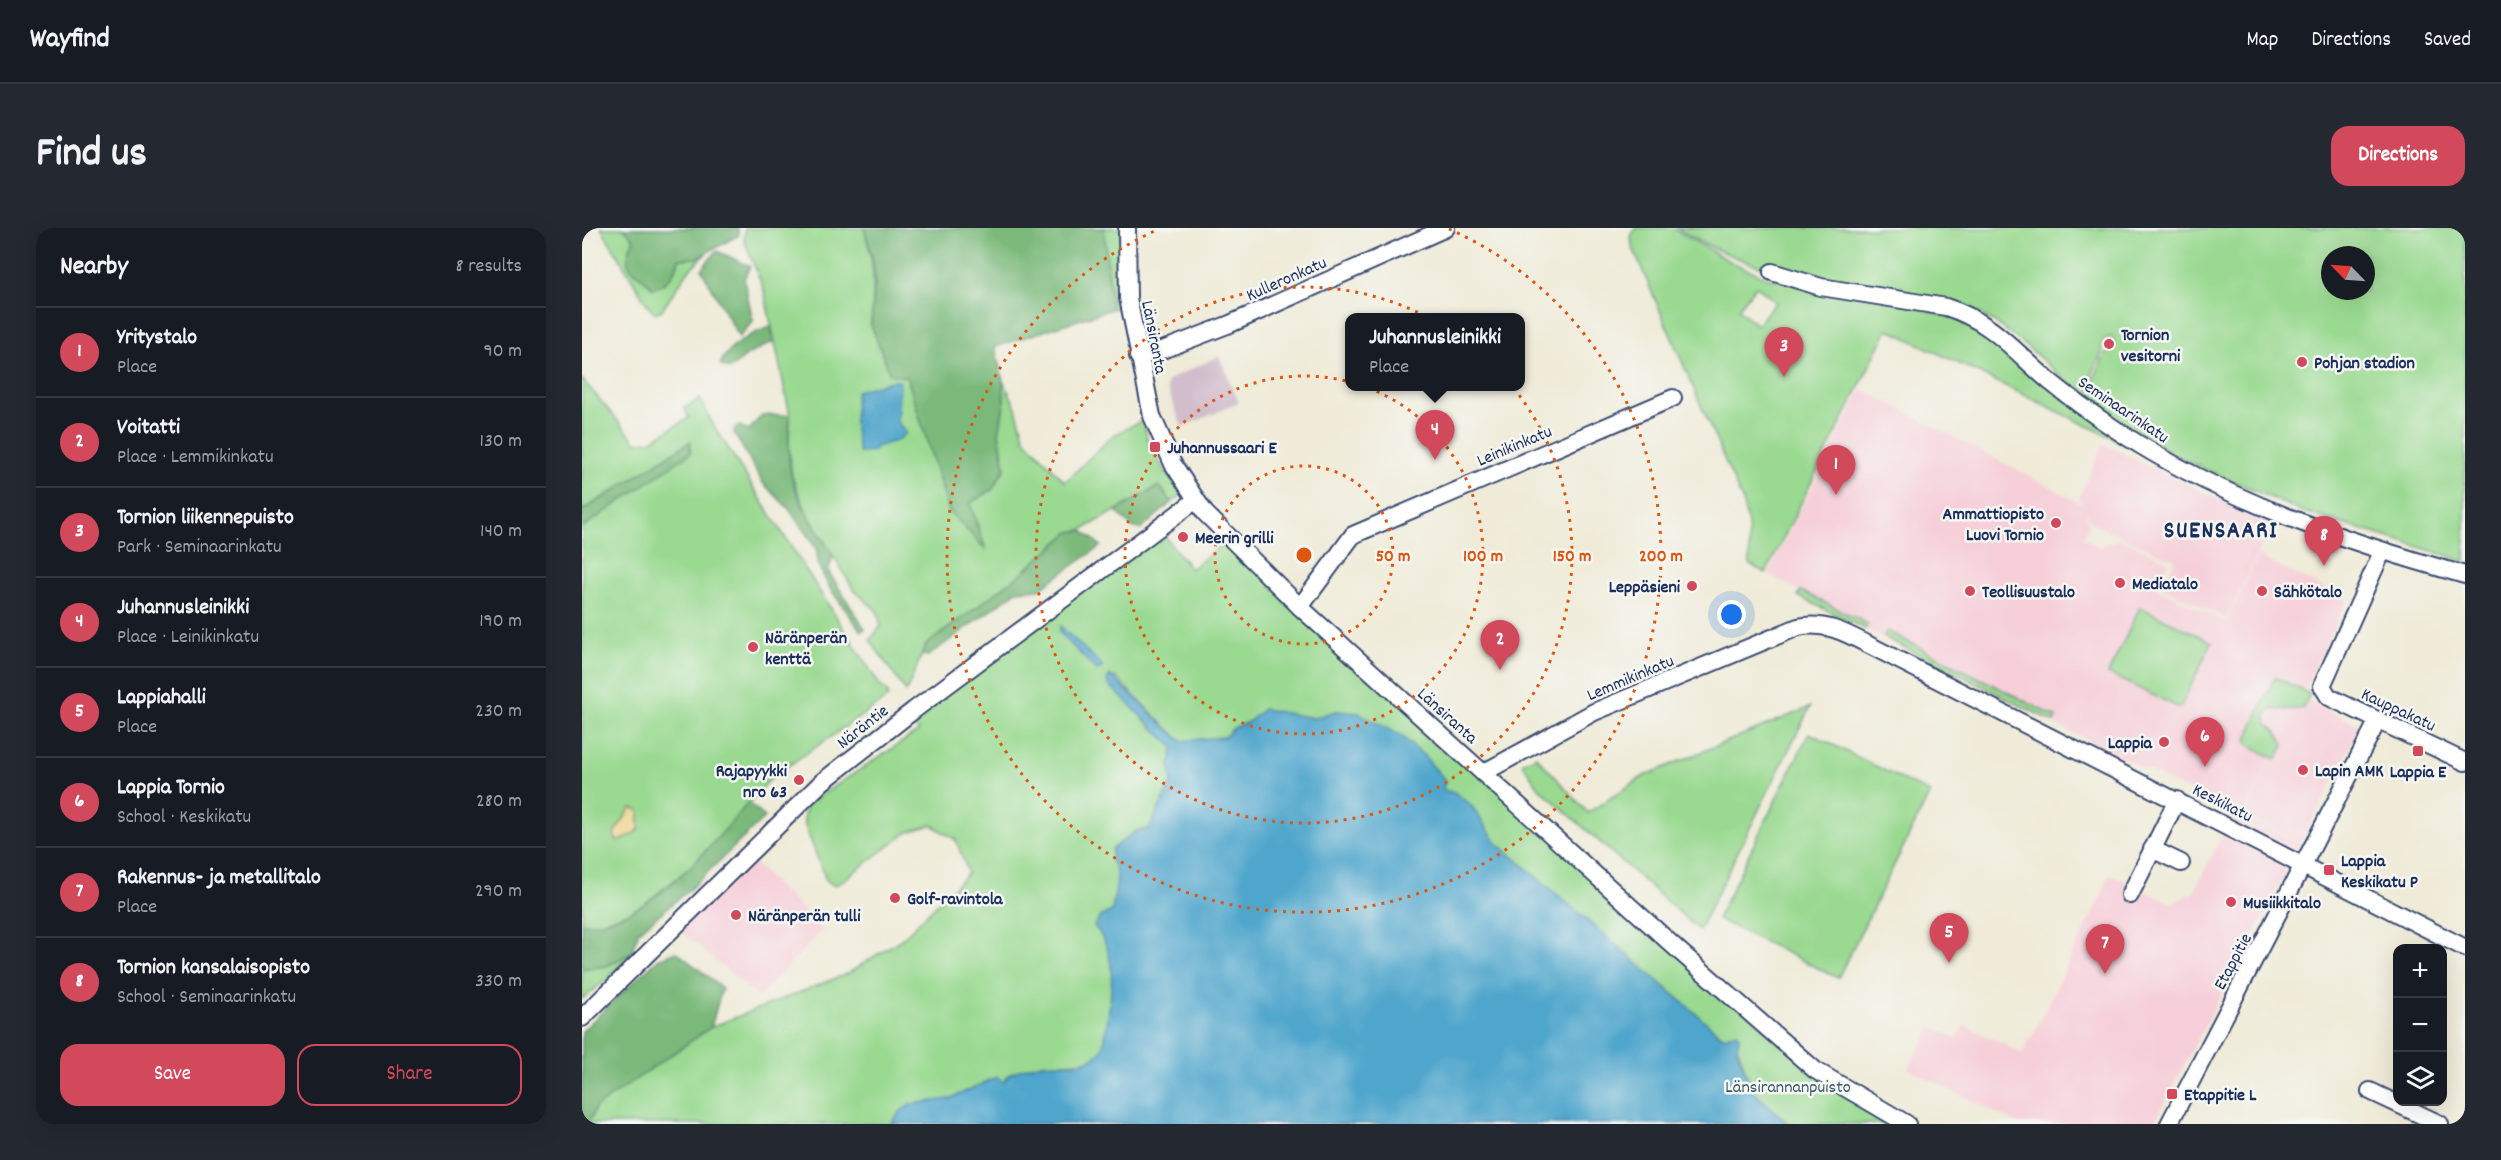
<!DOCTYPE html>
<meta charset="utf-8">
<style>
:root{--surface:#171b24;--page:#242831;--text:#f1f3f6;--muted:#9ea1a6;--line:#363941;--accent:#d1495b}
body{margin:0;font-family:Dekko,sans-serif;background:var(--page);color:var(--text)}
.controls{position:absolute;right:18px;bottom:18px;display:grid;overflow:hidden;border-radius:12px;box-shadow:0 6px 24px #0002}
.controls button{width:54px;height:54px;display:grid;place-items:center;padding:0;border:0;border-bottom:2px solid var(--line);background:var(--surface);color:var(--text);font:30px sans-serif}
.compass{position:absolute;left:1739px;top:18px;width:54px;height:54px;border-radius:50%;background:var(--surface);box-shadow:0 6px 24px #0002;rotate:295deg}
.you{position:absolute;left:1150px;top:387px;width:21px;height:21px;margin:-15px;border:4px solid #fff;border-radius:50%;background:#1a73e8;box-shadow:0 0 0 9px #1a73e833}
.badge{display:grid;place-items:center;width:39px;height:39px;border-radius:50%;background:var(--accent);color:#fff;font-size:20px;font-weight:700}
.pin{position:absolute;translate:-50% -50px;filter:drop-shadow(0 2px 3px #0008)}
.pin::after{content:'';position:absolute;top:32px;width:21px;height:18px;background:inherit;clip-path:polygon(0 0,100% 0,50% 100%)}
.popup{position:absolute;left:763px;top:85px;width:180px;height:78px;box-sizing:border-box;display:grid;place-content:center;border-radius:12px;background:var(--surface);filter:drop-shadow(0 2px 4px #0005);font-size:20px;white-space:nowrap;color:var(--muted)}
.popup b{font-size:22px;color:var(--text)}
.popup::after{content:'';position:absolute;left:50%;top:100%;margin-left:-12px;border:12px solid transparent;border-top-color:var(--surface)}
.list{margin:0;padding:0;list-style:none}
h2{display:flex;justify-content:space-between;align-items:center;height:78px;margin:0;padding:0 24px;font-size:26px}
h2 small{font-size:20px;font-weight:400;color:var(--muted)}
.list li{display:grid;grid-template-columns:39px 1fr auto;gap:18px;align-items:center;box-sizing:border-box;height:90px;padding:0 24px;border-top:2px solid var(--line)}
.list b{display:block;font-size:22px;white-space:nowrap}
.list p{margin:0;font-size:20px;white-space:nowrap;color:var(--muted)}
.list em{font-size:20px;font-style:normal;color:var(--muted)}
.actions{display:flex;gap:12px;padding:18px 24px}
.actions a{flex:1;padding:14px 0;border:2px solid var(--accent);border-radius:18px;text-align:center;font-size:21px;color:var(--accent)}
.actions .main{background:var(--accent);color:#fff}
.icon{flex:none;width:33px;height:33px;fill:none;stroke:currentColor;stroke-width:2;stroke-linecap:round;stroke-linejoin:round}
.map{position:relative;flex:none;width:1883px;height:896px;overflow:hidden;border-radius:18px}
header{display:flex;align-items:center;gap:36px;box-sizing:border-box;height:84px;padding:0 30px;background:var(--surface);border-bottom:2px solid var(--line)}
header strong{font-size:28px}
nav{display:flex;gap:33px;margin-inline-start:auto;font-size:21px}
.intro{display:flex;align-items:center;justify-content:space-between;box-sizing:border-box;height:144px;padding:0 36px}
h1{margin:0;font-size:42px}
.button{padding:15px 27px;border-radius:18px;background:var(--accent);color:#fff;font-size:21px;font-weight:700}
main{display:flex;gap:36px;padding:0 36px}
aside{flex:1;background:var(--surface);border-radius:18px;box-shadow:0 6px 24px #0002}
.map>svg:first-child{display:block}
.built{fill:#f6cfd9}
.industrial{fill:#d1bdcb}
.green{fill:#99d990;stroke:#5a8477;stroke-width:1.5;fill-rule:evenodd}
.forest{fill:#7ab97a;stroke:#4a746c;stroke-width:1.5}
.sand{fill:#eeda9e;stroke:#84847e;stroke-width:1.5}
.water{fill:#4fa6cc;stroke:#356a95;stroke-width:1.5}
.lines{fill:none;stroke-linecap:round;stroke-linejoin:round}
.minor-casing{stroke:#3b4b70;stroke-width:20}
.minor{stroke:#fff;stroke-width:16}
.ring{fill:none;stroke:#de5710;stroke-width:3;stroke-dasharray:3 6}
.poi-dot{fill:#d1495b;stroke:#f6f6f2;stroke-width:2}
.labels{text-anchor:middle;stroke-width:5;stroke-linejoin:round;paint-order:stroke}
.street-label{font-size:18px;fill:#1b2f5e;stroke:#f6f6f2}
.poi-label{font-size:18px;font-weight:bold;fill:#1b2f5e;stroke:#f6f6f2;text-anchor:start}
.park-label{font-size:18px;fill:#3a5a6a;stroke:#f6f6f2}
.district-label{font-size:24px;font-weight:bold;letter-spacing:1.5px;fill:#1b2f5e;stroke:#f6f6f2}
.centre{fill:#de5710;stroke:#f6f6f2;stroke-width:3}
.ring-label{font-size:18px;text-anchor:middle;font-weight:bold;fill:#de5710;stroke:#f6f6f2;stroke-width:5;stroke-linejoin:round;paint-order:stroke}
</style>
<header>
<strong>Wayfind</strong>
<nav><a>Map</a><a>Directions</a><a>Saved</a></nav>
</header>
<div class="intro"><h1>Find us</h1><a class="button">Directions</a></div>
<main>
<aside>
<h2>Nearby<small>8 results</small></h2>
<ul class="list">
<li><span class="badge">1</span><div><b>Yritystalo</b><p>Place</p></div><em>90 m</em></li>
<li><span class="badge">2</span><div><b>Voitatti</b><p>Place · Lemmikinkatu</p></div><em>130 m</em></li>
<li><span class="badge">3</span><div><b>Tornion liikennepuisto</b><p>Park · Seminaarinkatu</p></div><em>140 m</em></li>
<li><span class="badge">4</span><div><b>Juhannusleinikki</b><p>Place · Leinikinkatu</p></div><em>190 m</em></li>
<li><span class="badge">5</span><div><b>Lappiahalli</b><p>Place</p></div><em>230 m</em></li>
<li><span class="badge">6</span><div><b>Lappia Tornio</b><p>School · Keskikatu</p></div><em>280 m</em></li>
<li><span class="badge">7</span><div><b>Rakennus- ja metallitalo</b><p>Place</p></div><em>290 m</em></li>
<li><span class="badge">8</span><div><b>Tornion kansalaisopisto</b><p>School · Seminaarinkatu</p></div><em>330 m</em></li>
</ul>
<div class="actions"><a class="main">Save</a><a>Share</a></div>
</aside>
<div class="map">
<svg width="1883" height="896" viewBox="0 0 1883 896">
<rect width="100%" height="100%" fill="#f6f6f2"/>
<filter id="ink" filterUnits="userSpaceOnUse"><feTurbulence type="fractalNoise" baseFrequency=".0167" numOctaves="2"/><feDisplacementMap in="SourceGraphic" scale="12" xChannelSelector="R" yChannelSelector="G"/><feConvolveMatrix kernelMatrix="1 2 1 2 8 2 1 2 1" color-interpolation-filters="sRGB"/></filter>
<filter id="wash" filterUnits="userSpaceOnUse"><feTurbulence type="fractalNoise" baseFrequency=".008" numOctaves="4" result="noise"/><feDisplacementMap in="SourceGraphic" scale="24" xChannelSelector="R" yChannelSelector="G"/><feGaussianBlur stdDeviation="1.35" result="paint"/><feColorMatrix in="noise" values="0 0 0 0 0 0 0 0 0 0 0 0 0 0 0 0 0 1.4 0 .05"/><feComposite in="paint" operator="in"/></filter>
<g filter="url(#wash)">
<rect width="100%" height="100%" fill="#efebd8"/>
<g class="built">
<path d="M1280,161L1499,275L1497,269L1521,216L1690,297L1644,391L1580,359L1593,332L1511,296L1503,283L1507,297L1501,310L1518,319L1538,310L1587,334L1574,360L1644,394L1676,328L1765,372L1719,470L1779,498L1719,616L1663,586L1714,479L1661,587L1719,617L1571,896H1436L1326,841L1349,798L1375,811L1382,797L1441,826L1520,667L1527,646L1589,675L1611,665L1651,585L1216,368L1218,363L1186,346Z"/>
<path d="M159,622L241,702L176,769L88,694Z"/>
</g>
<path class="industrial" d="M637,128L657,175L600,199L585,160L586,152Z"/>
<g class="green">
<path d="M19,0H42L52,11C37,43 50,37 71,60C85,57 94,44 97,31L115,30L129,21L107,42L80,82L73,85L68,81Z"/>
<path d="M163,0H282C293,38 293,57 289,97L325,148L367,283L403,320L388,275L410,262L423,240L417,205L422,176L421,153L433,177L443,211L483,254L530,208L561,192L568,222L601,266L590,274L577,258L500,302L488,304L435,349L344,417L324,464L288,412L299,398L295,383L272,362L225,285L210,249L207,219L208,187L182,62L162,12Z"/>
<path d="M522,0H539L541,80L530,81Z"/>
<path d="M1053,0H1090L1149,34L1186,50L1319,75L1390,95L1547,218L1306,101L1184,345L1168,337L1166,296L1160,272L1050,18L1049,9ZM1174,58L1194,74L1175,97L1156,81Z"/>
<path d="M1095,0H1883V333L1719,283L1600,231L1503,171L1523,126L1529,124L1533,117L1530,109L1522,111L1519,117L1520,125L1500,168C1463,134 1429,100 1383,78C1288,61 1179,54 1095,0ZM1748,27H1784V63H1748Z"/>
<path d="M0,151L54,214L68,213L107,190L102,180L118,171L132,198L297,456L307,466L304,471L190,549L118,632L54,682L13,696L0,695V300L82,242L109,214L0,283Z"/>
<path d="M581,306L609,341L642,315L1240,852L1315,896H1207L1170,862L1154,814L1148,807L1143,809L1139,807L915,615L889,577L862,563L861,559L864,553L842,528L818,507L797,497L754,483L732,490L681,481L668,493L652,500L642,509L599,513L533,449L527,457L591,519L588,538L590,553L567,601L554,603L530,621L535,641V662L605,795L501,834L458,836L422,854L409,851C396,859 382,867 367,871C339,878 328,871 309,896H5L14,879L129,799L267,745L321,710L386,645L374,612L350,597L326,604L256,656L251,657L244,652L222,595V586L227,575L337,503L322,486Z"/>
<path d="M1219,363L1286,396L1283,401L1216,368Z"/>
<path d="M1558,379L1630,414L1598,480L1526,446Z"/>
<path d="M1305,403L1474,489L1472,494L1302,409Z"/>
<path d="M1693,449L1728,466L1721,480L1706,482L1692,480L1684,486L1685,496L1695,504L1702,517L1695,531L1671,520L1664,513Z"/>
<path d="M1228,479L1117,702L957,560L940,535L954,528L1006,585L1062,548Z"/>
<path d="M1227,505L1348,565L1256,750L1135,691Z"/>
<path d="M49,725L24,752L0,771V741L25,738Z"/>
</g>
<g class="forest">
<path d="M42,0H156L157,7L115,30L97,31C94,44 85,57 71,60C50,37 37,44 52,11Z"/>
<path d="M282,0H522L530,81L413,119L421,153L422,176L417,205L423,240L410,262L388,275L404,322L367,283L325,149L308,146L289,97L293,53L290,29Z"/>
<path d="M135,23L168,38L162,51L171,93L157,109L119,41Z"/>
<path d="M189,99L192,113L167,126L148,141L138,137C143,120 173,103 189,99Z"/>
<path d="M180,187H208C207,207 205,229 210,249C217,277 236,303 251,328L246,343L283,401L279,403L247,359L237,339L234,320L207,281L181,255L152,205V201L158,198L166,203Z"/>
<path d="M109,213L108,225L0,300V283Z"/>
<path d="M577,258L590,274L559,301L550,299L534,283Z"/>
<path d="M500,302L519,318L457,361L435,363L346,428L340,427L344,417L435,349L488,304Z"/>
<path d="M166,575L183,589L107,662L57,703L49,725L25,738L0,741V695C60,701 131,617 166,575Z"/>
<path d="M95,724L140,760L129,799L14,879L6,895L0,896V803L76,731Z"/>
</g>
<path class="sand" d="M49,580L57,582V602L39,613L34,612L32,605Z"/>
<g class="water">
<path d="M313,152L318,154L315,193L324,205L316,212L294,219L292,223L277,225L272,194L274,163Z"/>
<path d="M478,398L520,437V440L515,442L512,440L477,404Z"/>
<path d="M528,447L599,513L642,509L652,500L668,493L681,481L732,490L754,483L777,485L818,507L842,528L864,553L861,559L863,563L872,564L889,577L915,615L1139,807L1144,809L1154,804L1157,808L1155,822L1170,862L1207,896H309L318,884L329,876L367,871L415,849L422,854L427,846C437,842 448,837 458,836C477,833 495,840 513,829C524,822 523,807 525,795C530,763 536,724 512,698L519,688L530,683C531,665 541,649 529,633L530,621L554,603L567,601L590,553L588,538L591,519L527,457L525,452Z"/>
</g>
</g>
<g filter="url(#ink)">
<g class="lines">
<g class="minor-casing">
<g id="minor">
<path d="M545,0L546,70L570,188L591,236L623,285L718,379L1095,721L1233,842L1325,896"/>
<path d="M1190,44L1239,59L1364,79C1411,94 1430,121 1466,152C1488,170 1512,187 1536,203C1639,271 1764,314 1883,347"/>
<path d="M556,128L583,121L648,96L864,0"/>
<path d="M1800,324L1740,458L1747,469L1883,534"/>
<path d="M718,379L771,307L1091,170"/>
<path d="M901,545L1012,484L1216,399C1242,393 1264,405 1287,417L1883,720"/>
<path d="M1570,621L1599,635"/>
<path d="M1548,667L1595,572"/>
<path d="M0,790L240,554L332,482L614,272"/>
<path d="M1788,863L1858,896"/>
<path d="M1587,896L1796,492"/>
</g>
</g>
<use href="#minor" class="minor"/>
</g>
</g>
<g class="ring">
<circle cx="722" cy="327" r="89"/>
<circle cx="722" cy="327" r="179"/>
<circle cx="722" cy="327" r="268"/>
<path d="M867 1A357 357 0 1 1 577 1"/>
</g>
<g class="poi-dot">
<circle cx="1527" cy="116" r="6"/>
<circle cx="1720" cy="134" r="6"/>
<rect x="567" y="213" width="12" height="12" rx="3"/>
<circle cx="1474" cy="295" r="6"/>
<circle cx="601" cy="309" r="6"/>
<circle cx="1538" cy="355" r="6"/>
<circle cx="1110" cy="358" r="6"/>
<circle cx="1388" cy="363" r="6"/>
<circle cx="1680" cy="363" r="6"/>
<circle cx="171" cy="419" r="6"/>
<circle cx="1582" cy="514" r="6"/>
<rect x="1830" y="517" width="12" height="12" rx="3"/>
<circle cx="1721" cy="542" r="6"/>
<circle cx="217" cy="552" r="6"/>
<rect x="1741" y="636" width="12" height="12" rx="3"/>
<circle cx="313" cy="670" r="6"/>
<circle cx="1649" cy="674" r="6"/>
<circle cx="154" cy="687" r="6"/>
<rect x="1584" y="860" width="12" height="12" rx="3"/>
</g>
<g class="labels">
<g class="street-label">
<text transform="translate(704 50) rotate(-24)" y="6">Kulleronkatu</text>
<text transform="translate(573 109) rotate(79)" y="6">Länsiranta</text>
<text transform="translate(1542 181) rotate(34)" y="6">Seminaarinkatu</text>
<text transform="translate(932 217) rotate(-23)" y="6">Leinikinkatu</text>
<text transform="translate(1048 449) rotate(-23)" y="6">Lemmikinkatu</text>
<text transform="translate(1817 481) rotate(25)" y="6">Kauppakatu</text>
<text transform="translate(866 487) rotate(42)" y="6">Länsiranta</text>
<text transform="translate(280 498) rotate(-38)" y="6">Näräntie</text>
<text transform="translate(1641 574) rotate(27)" y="6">Keskikatu</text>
<text transform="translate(1650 733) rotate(-62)" y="6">Etappitie</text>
</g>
<g class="poi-label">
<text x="1539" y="112">Tornion<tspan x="1539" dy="21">vesitorni</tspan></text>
<text x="1732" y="140">Pohjan stadion</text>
<text x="585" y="225">Juhannussaari E</text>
<text x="1462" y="291" text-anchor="end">Ammattiopisto<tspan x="1462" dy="21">Luovi Tornio</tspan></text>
<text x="613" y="315">Meerin grilli</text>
<text x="1550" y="361">Mediatalo</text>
<text x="1098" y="364" text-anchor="end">Leppäsieni</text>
<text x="1400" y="369">Teollisuustalo</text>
<text x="1692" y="369">Sähkötalo</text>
<text x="183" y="415">Näränperän<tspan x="183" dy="21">kenttä</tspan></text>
<text x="1570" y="520" text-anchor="end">Lappia</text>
<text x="205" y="548" text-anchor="end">Rajapyykki<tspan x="205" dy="21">nro 63</tspan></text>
<text x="1733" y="548">Lapin AMK</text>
<text x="1836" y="549" text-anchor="middle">Lappia E</text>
<text x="1759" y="638">Lappia<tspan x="1759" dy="21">Keskikatu P</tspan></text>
<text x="325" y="676">Golf-ravintola</text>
<text x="1661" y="680">Musiikkitalo</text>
<text x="166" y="693">Näränperän tulli</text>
<text x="1602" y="872">Etappitie L</text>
</g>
<g class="park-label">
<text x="1206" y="864">Länsirannanpuisto</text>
</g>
<g class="district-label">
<text x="1639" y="309">SUENSAARI</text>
</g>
</g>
<circle cx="722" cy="327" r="9" class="centre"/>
<g class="ring-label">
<text x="811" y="333">50 m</text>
<text x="901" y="333">100 m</text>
<text x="990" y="333">150 m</text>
<text x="1079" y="333">200 m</text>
</g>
</svg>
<div class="controls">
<button>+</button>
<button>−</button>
<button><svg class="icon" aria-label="layers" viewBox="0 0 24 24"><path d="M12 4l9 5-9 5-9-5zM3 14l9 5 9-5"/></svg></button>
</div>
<svg class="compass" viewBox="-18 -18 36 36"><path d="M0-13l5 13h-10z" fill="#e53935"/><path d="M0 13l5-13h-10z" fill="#9ea1a6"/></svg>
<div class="you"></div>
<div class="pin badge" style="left:1254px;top:267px">1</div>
<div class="pin badge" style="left:918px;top:442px">2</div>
<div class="pin badge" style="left:1202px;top:149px">3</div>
<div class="pin badge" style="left:853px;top:232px">4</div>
<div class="popup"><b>Juhannusleinikki</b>Place</div>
<div class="pin badge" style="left:1367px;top:735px">5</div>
<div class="pin badge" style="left:1623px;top:539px">6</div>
<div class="pin badge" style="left:1523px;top:746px">7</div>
<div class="pin badge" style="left:1742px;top:338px">8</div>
</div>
</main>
